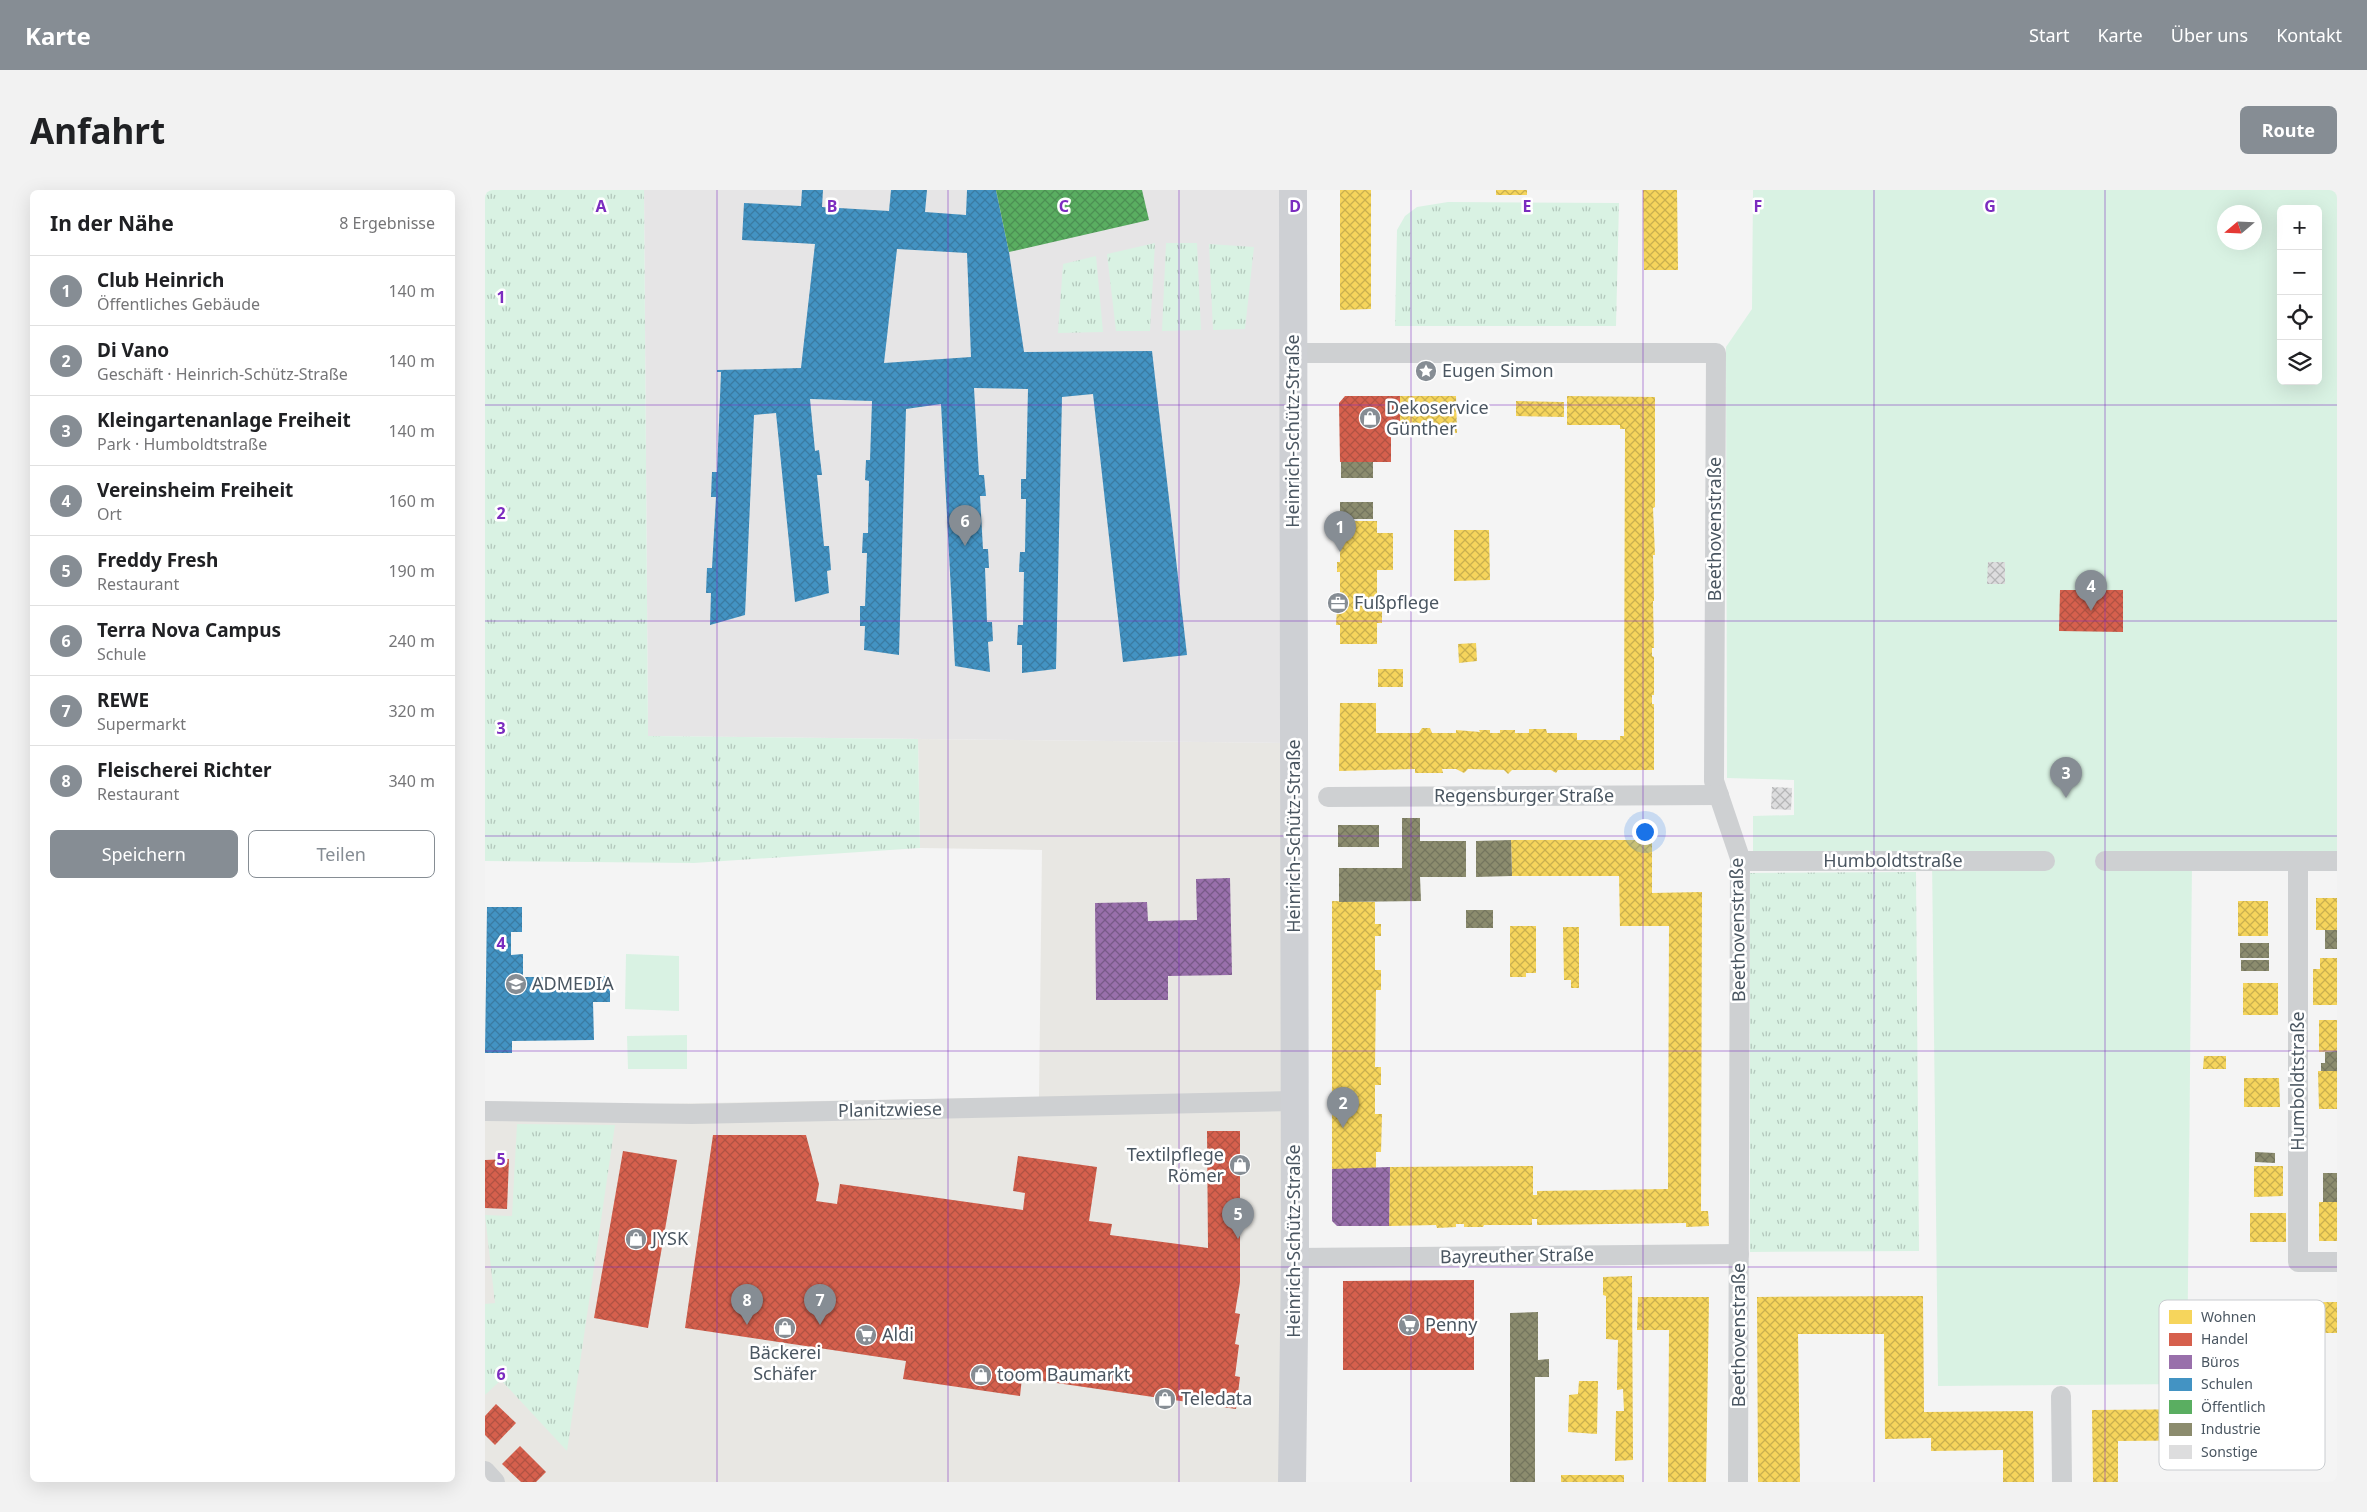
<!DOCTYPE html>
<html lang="de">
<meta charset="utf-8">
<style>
:root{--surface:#fff;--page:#f2f2f2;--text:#202124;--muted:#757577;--line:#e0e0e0;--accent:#868d94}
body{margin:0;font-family:"Noto Sans",sans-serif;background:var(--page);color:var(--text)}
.controls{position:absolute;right:15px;top:15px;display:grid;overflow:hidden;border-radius:8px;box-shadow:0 5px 20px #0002}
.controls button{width:45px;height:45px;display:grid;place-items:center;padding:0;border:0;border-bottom:1px solid var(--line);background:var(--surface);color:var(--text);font:25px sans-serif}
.compass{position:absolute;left:1732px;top:15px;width:45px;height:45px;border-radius:50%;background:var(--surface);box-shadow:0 5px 20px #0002;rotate:251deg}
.you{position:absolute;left:1159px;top:641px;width:18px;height:18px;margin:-12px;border:4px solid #fff;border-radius:50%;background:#1a73e8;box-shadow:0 0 0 8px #1a73e833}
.badge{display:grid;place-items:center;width:32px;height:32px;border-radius:50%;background:var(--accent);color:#fff;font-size:16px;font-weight:700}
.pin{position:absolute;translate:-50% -41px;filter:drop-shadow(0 1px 2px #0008)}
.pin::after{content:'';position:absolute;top:26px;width:18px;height:15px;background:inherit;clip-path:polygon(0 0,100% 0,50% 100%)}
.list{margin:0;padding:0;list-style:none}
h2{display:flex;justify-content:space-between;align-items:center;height:65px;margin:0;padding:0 20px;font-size:21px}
h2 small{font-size:16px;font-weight:400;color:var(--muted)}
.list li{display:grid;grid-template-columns:32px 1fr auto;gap:15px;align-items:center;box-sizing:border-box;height:70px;padding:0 20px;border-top:1px solid var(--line)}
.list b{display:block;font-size:19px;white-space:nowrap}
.list p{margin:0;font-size:16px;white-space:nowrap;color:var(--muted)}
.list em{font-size:16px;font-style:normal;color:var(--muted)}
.actions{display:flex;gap:10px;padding:15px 20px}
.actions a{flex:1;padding:11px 0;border:1px solid var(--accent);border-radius:8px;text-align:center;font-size:18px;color:var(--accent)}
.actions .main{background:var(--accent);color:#fff}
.icon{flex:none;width:28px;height:28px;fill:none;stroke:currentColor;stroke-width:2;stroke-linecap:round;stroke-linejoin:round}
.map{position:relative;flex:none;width:1852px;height:1292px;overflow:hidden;border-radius:8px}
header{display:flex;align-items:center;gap:30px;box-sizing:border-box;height:70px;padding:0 25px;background:var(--accent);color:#fff}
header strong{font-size:24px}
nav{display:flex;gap:28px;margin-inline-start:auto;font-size:18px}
.intro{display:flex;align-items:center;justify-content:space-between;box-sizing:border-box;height:120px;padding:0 30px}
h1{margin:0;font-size:35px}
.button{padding:12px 22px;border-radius:8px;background:var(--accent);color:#fff;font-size:18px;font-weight:700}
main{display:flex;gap:30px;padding:0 30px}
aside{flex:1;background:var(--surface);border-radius:8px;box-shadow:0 5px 20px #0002}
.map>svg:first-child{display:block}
.commercial{fill:#e8e7e3}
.education{fill:#e6e5e6}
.grass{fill:url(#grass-tufts)}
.garden{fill:#d9f2e3;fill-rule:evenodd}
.homes{fill:url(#homes-cross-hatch)}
.shops{fill:url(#shops-cross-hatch)}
.offices{fill:url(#offices-cross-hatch)}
.schools{fill:url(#schools-cross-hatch);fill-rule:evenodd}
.public{fill:url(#public-cross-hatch)}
.industry{fill:url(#industry-cross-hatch)}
.building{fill:url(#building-cross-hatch)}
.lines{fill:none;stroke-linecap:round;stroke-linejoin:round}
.minor{stroke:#ced0d2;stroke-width:20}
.secondary{stroke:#ced0d4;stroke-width:28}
.grid{fill:none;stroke:#7b2cbf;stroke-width:1;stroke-opacity:0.55}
.labels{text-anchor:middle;stroke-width:5;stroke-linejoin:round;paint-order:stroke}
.poi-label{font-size:18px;fill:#4a5661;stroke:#fff;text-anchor:start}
.street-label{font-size:18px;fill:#4a5661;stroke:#fff}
.key{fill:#fff;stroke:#c9ccd0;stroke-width:1}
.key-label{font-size:14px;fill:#4a5661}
.grid-label{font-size:16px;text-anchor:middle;font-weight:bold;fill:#7b2cbf;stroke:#fff;stroke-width:5;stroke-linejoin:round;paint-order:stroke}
</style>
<header>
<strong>Karte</strong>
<nav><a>Start</a><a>Karte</a><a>Über uns</a><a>Kontakt</a></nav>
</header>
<div class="intro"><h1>Anfahrt</h1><a class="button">Route</a></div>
<main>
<aside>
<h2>In der Nähe<small>8 Ergebnisse</small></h2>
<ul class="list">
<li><span class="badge">1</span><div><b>Club Heinrich</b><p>Öffentliches Gebäude</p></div><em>140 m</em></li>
<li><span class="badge">2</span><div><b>Di Vano</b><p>Geschäft · Heinrich-Schütz-Straße</p></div><em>140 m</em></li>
<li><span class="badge">3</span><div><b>Kleingartenanlage Freiheit</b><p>Park · Humboldtstraße</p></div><em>140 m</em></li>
<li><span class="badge">4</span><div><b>Vereinsheim Freiheit</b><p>Ort</p></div><em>160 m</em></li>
<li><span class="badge">5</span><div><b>Freddy Fresh</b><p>Restaurant</p></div><em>190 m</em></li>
<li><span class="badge">6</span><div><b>Terra Nova Campus</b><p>Schule</p></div><em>240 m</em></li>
<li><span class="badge">7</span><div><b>REWE</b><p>Supermarkt</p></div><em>320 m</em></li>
<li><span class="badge">8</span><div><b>Fleischerei Richter</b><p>Restaurant</p></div><em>340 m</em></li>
</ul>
<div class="actions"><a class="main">Speichern</a><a>Teilen</a></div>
</aside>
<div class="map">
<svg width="1852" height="1292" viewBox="0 0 1852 1292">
<defs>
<pattern id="grass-tufts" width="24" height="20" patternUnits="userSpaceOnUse" patternTransform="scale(1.25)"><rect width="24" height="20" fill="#d9f2e3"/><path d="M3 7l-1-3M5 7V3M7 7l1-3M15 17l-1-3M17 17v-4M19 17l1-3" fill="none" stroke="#b2c7bb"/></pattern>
<pattern id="homes-cross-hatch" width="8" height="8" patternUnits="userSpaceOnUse" patternTransform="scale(1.25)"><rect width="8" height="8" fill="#f6d55c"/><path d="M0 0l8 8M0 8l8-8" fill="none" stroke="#c9b04f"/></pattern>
<pattern id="shops-cross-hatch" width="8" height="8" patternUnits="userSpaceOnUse" patternTransform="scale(1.25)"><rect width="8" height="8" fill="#d6604d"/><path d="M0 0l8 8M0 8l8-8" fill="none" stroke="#b05243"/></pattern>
<pattern id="offices-cross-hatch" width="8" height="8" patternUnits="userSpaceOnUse" patternTransform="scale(1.25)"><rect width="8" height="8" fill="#9970ab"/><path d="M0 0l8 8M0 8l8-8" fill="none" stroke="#785a88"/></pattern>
<pattern id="schools-cross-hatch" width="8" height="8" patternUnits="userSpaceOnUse" patternTransform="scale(1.25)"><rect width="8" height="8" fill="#4393c3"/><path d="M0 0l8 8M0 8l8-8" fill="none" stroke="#3a7ba2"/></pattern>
<pattern id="public-cross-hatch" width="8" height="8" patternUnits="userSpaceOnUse" patternTransform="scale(1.25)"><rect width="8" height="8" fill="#5aae61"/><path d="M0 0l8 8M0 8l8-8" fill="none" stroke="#4c9053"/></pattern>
<pattern id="industry-cross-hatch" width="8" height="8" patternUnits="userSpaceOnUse" patternTransform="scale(1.25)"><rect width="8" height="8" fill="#8c8c6e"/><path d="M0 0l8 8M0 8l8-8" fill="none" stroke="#74755e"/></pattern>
<pattern id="building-cross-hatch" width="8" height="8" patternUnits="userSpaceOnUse" patternTransform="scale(1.25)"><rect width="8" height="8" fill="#ddddde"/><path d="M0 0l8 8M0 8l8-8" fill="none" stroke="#b5b6b7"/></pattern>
</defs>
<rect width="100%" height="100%" fill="#f4f4f4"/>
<path class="commercial" d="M433,549L799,553L802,1292H0V917L554,907L557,660L435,658Z"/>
<path class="education" d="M159,0H796L799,553L163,546Z"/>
<g class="grass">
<path d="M0,0H159L163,546L433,549L435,658L209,673L0,671Z"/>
<path d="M963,12L1134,13L1131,136H910L912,40L920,26L932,17Z"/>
<path d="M670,53L665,141H631L622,64Z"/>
<path d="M681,53H712L716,140L677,141Z"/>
<path d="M724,54L769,57L760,139L728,140Z"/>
<path d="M611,66L618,142L573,143L578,74Z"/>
<path d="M1431,682L1434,1061L1265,1062V683Z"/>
<path d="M32,934L130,935L82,1261L16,1190L0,1205V1114L10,1113L0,1025L27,1026Z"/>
</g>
<g class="garden">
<path d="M1268,0H1852V671L1707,672L1702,1194L1453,1196L1447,667H1268V626L1309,625V590L1242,588L1241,157L1267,119ZM1796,19H1833V191H1796ZM1740,22H1770V52H1740Z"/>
<path d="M141,764L194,766V821L140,819Z"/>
<path d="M202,845V879H143L142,846Z"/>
</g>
<g class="homes">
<path d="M855,0H886V119L855,120Z"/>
<rect x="1011" y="0" width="31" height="5"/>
<path d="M1158,0H1192L1193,80H1159Z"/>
<path d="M915,206H971L972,243H915Z"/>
<path d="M1082,206L1170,207V317L1168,318L1170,365H1168L1169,411H1168L1169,458H1167V466L1169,467V505H1167V514H1169V580H1073L1071,583L1066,580H1027L1023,584L1019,580L983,579L979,583L971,579H957L958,583H930V579L854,581L855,513H891V543H934L937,538H945L947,543H971V540L995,542L994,540H1005V543H1015V540H1030V543H1044V539H1061L1062,543H1092V550H1135V546H1139L1140,239H1135V235H1082Z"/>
<path d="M1031,211L1079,212V227L1031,226Z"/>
<path d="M855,331H892V343H908V380H892V413H897V433H892V454H855V435H851L852,419H855V382H852V372H855V351H852Z"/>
<path d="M969,340H1004L1005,390L969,391Z"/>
<path d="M991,453L992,471L974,473L973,454Z"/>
<rect x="893" y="479" width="25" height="18"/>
<path d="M1026,650H1167V703L1217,702L1216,1021H1223L1224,1036L1201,1037V1033L1052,1035V1029H1047V1035H999L998,1037H979V1034H971V1037L952,1038L951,1035L904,1036L905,977L1048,976V1005H1052V1001L1183,999L1184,736H1135L1134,686H1027Z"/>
<rect x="1831" y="708" width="21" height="32"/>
<path d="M847,711L890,712V734H896V746H890V780H896V800H891L890,877H896V895H890V924H897L896,962H891V979H847Z"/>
<rect x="1753" y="711" width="30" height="35"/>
<path d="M1025,736H1051V783H1041V787H1025Z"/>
<path d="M1078,737H1094V798H1086V790H1079Z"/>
<path d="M1835,768H1852V815H1828V779H1835Z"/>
<rect x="1758" y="793" width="35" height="32"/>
<path d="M1834,830H1852V861L1834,862Z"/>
<path d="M1719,866H1741V879H1718Z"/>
<path d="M1833,881H1852V919H1834Z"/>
<path d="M1759,888H1794L1795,917H1759Z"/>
<path d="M1769,976H1798V1006L1769,1007Z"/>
<rect x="1834" y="1012" width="18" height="39"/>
<rect x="1765" y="1023" width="36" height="29"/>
<path d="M1147,1086L1148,1270L1130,1271L1131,1221H1139L1138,1199L1132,1200L1133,1150L1121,1149V1106L1118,1105V1087Z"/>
<path d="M1438,1106L1439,1222L1548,1221L1549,1292H1518V1260L1446,1261V1248L1400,1249L1399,1144H1313L1315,1292H1273L1272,1107Z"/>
<path d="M1153,1107H1224L1221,1292H1183L1184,1140H1152Z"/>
<path d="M1852,1112V1143H1755L1756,1250L1633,1251V1292H1608L1607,1220L1726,1219L1725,1113Z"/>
<path d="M1094,1191H1113L1112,1244L1083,1242L1084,1205L1093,1204Z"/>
<rect x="1076" y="1285" width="63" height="7"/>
</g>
<g class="shops">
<path d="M860,206H915V243H906V272H855L854,213Z"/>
<path d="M1575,400H1638V442L1574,441Z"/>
<path d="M722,941H755V1092L750,1123L755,1124L750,1154L754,1155L750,1186L755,1187L751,1219L537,1188L535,1206L418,1189L421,1171L200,1138L228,945H321L334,994L331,1011L352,1014L355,994L538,1020L540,1003L528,1001L533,966L612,977L604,1031L627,1034L625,1045L723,1058Z"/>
<path d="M138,961L192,970L163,1138L109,1128Z"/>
<path d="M24,969L22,1019L0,1018V970Z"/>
<path d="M989,1090V1180H858V1091Z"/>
<path d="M11,1214L31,1233L10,1255L0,1245V1226Z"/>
<path d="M35,1256L61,1282L51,1292H36L17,1274Z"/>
</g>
<g class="offices">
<path d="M745,688L747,785L683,786V810H611L610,713L662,712L663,731L712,730L711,689Z"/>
<path d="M905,977L904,1036H852L847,1031V979Z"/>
</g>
<g class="schools">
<path d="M317,0H338L337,17L404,21L406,0H442L440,22L481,25L482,0H511L524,62L539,162L667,161L702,465L638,472L608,204L577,207L571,479L537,483V455H532L533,435H538L539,382H534L535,362H540L541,309H536V289H541L543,199L489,198L494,285H499L501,306H495L498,359H503L504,378H500L502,432H507L508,451L503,452L505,482L470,476L456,214L421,219L414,465L379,460L380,436H375V416H380L382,363H377L378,343H383L384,291L380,290L381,270H385L387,211L325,209L330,261L334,260L337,285H332L339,356H344L346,380L342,381L344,403L310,412L291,223L269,225L260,425L225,435L226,403H221L222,378H227L231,307H226L227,282H232L236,182H232V180L316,178L330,54L257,50L259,13L316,16ZM412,59L482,63L486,167L399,173Z"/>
<path d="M2,717H37V742H26V765L38,764V787H61V800H84L83,787L125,786V812H108L109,850L27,851V863H0Z"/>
</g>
<path class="public" d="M511,0H657L664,30L524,62Z"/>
<g class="industry">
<rect x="856" y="272" width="32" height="16"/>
<rect x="855" y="312" width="33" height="17"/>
<path d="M917,628H935V651H981V687H935L936,711L854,712V678H917Z"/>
<rect x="853" y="635" width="41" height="22"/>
<path d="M1026,650L1027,686L991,687V651Z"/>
<rect x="981" y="720" width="27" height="18"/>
<rect x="1840" y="740" width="12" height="19"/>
<rect x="1755" y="753" width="29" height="15"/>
<rect x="1756" y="770" width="28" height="11"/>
<path d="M1852,861V881H1836V873H1840V862Z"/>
<path d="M1770,962L1790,963V973L1770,972Z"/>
<rect x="1838" y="983" width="14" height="29"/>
<path d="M1053,1122V1170L1064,1169V1187H1050V1292H1025V1123Z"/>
</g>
<g class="building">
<path d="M1503,372H1520V394H1502Z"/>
<path d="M1287,597L1307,598L1306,620L1286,619Z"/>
</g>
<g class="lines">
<g class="minor">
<path d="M808,163H1231L1229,591L1255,668L1253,1292"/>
<path d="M843,607L1234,605"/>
<path d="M1255,671H1560"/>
<path d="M1620,671H1852"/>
<path d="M1813,671V1072H1852"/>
<path d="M0,921L207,924L809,911"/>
<path d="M810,1068L1254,1064"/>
<path d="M1576,1206L1577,1292"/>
<path d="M0,1281L10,1292"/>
</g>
<path class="secondary" d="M807,1292L810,1068L808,0"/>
</g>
<path class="grid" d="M232,0V1292M463,0V1292M694,0V1292M926,0V1292M1158,0V1292M1389,0V1292M1620,0V1292M0,215H1852M0,431H1852M0,646H1852M0,861H1852M0,1077H1852"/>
<defs>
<g id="sight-disc" transform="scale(1.125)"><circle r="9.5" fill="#868d94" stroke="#fff"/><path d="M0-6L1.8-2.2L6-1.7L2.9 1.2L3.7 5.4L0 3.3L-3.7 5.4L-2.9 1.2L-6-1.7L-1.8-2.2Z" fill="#fff"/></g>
<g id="shop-disc" transform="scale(1.125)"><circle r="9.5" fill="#868d94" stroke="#fff"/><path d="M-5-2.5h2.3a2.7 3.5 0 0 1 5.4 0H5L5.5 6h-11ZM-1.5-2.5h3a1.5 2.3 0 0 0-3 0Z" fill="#fff"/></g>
<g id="office-disc" transform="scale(1.125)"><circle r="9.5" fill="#868d94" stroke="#fff"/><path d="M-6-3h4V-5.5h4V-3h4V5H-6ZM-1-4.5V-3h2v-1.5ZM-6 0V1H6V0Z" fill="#fff"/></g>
<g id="school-disc" transform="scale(1.125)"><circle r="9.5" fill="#868d94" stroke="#fff"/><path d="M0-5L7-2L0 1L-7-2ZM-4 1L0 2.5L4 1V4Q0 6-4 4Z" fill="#fff"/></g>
<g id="supermarket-disc" transform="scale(1.125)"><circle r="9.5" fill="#868d94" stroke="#fff"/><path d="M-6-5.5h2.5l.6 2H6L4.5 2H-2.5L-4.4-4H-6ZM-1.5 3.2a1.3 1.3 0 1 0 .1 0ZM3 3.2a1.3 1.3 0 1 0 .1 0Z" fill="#fff"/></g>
</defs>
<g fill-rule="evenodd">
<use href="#sight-disc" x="941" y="181"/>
<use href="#shop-disc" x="885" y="228"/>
<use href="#office-disc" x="853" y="413"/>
<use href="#school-disc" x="31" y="794"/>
<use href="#shop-disc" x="755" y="975"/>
<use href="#shop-disc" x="151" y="1049"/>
<use href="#supermarket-disc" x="924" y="1135"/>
<use href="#shop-disc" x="300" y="1138"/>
<use href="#supermarket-disc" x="381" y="1145"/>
<use href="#shop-disc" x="496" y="1185"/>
<use href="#shop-disc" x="680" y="1209"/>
</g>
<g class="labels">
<g class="poi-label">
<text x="957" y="187">Eugen Simon</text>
<text x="901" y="224">Dekoservice<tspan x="901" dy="21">Günther</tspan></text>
<text x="869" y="419">Fußpflege</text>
<text x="47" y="800">ADMEDIA</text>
<text x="739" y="971" text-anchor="end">Textilpflege<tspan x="739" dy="21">Römer</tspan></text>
<text x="167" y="1055">JYSK</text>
<text x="940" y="1141">Penny</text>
<text x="397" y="1151">Aldi</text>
<text x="300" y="1169" text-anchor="middle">Bäckerei<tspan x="300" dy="21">Schäfer</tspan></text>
<text x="512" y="1191">toom Baumarkt</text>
<text x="696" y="1215">Teledata</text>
</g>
<g class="street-label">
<text transform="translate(808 241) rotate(-90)" y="6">Heinrich-Schütz-Straße</text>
<text transform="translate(1230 339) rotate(-90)" y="6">Beethovenstraße</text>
<text x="1039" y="612">Regensburger Straße</text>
<text transform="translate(809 646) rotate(-90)" y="6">Heinrich-Schütz-Straße</text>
<text x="1408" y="677">Humboldtstraße</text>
<text transform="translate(1253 740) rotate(-91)" y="6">Beethovenstraße</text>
<text transform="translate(1813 891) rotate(-90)" y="6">Humboldtstraße</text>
<text transform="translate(405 920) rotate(-1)" y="6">Planitzwiese</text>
<text transform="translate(809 1051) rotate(-90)" y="6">Heinrich-Schütz-Straße</text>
<text transform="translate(1032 1066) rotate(-1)" y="6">Bayreuther Straße</text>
<text transform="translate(1254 1145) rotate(-90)" y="6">Beethovenstraße</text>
</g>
</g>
<rect x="1674" y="1110" width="166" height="170" rx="8" class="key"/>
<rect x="1684" y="1120" width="23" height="14" fill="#f6d55c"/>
<rect x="1684" y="1143" width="23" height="13" fill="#d6604d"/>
<rect x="1684" y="1165" width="23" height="14" fill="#9970ab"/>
<rect x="1684" y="1188" width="23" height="13" fill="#4393c3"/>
<rect x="1684" y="1210" width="23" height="14" fill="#5aae61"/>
<rect x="1684" y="1233" width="23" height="13" fill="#8c8c6e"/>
<rect x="1684" y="1255" width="23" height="14" fill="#ddddde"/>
<g class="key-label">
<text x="1716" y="1132">Wohnen</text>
<text x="1716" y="1154">Handel</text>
<text x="1716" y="1177">Büros</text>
<text x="1716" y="1199">Schulen</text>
<text x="1716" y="1222">Öffentlich</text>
<text x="1716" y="1244">Industrie</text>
<text x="1716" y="1267">Sonstige</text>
</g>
<g class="grid-label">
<text x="116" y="22">A</text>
<text x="347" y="22">B</text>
<text x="579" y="22">C</text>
<text x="810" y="22">D</text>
<text x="1042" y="22">E</text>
<text x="1273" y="22">F</text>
<text x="1505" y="22">G</text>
<text x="16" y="113">1</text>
<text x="16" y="329">2</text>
<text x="16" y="544">3</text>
<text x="16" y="759">4</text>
<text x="16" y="975">5</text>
<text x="16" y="1190">6</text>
</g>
</svg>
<div class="controls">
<button>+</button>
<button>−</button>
<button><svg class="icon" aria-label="locate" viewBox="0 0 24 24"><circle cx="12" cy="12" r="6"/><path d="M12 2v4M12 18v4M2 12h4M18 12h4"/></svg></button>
<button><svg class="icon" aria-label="layers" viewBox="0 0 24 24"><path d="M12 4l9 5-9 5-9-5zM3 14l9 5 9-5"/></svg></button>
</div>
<svg class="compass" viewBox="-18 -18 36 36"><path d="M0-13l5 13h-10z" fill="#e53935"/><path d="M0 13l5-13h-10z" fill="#757577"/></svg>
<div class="you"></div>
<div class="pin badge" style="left:855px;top:362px">1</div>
<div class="pin badge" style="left:858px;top:938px">2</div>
<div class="pin badge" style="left:1581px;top:608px">3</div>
<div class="pin badge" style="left:1606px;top:421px">4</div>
<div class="pin badge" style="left:753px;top:1049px">5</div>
<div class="pin badge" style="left:480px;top:356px">6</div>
<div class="pin badge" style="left:335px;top:1135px">7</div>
<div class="pin badge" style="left:262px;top:1135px">8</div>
</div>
</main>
